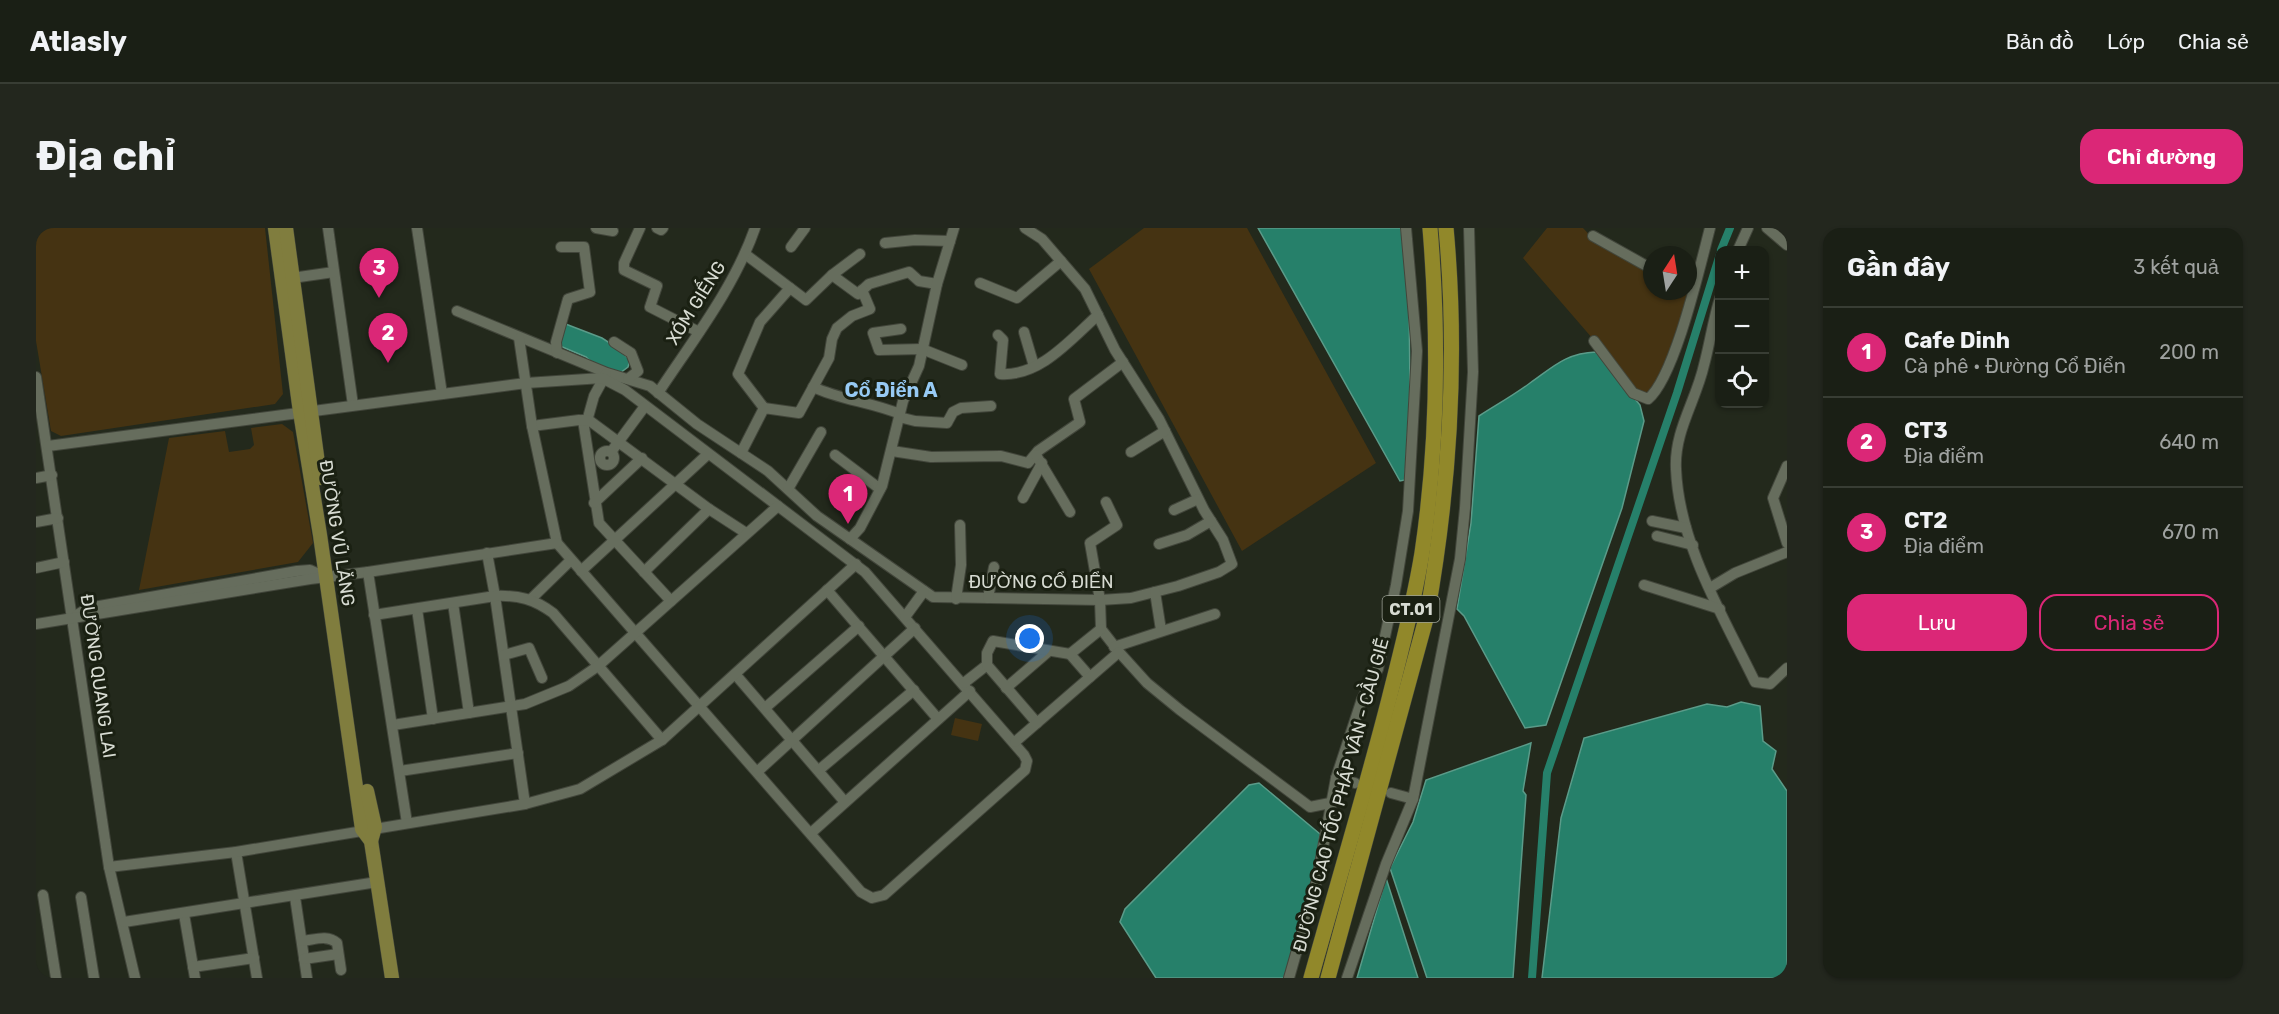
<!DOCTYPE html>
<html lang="vi">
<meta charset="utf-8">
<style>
:root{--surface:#1a1f15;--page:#23271e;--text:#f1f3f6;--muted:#9fa2a0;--line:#383d34;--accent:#db2777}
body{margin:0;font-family:Rubik,sans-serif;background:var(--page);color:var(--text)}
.controls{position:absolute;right:18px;top:18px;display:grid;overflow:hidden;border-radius:12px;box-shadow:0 2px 4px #0004}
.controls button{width:54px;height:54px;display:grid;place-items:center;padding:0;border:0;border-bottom:2px solid var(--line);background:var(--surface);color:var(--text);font:30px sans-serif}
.compass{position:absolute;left:1607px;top:18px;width:54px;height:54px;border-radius:50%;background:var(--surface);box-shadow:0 2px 4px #0004;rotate:12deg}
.you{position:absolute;left:994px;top:411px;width:21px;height:21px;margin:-15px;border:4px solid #fff;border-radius:50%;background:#1a73e8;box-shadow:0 0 0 9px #1a73e833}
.badge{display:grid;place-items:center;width:39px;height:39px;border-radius:50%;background:var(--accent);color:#fff;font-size:20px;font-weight:700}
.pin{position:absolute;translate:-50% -50px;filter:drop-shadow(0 2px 3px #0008)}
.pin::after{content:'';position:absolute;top:32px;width:21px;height:18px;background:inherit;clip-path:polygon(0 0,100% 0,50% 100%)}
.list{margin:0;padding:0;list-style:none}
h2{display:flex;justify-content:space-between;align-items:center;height:78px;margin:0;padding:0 24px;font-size:26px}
h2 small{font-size:20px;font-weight:400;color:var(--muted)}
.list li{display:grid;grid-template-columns:39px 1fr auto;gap:18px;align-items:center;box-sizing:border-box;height:90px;padding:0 24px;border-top:2px solid var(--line)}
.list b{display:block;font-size:22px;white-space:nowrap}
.list p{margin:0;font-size:20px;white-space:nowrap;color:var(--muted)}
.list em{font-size:20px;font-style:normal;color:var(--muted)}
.actions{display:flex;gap:12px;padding:18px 24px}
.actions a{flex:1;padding:14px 0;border:2px solid var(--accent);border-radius:18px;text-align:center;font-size:21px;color:var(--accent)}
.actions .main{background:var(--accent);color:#fff}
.icon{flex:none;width:33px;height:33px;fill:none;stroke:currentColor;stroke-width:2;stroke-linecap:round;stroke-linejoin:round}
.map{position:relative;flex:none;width:1751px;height:750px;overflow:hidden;border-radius:18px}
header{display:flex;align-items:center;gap:36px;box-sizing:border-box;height:84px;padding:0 30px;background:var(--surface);border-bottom:2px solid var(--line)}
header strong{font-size:28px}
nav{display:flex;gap:33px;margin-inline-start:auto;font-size:21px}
.intro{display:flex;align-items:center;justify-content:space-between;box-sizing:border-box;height:144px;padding:0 36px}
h1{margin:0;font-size:42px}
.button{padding:15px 27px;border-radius:18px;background:var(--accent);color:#fff;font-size:21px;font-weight:700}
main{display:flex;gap:36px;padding:0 36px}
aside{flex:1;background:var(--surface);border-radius:18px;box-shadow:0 2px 4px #0004}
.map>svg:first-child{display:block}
.green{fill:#453312}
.water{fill:#26806a;stroke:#5b9b89;stroke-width:1.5}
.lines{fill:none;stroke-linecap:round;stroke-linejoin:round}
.canal{stroke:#26806a;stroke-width:8}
.minor-casing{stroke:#42463b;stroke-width:12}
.major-casing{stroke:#42463b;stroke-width:15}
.highway-casing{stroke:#42463b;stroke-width:16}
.minor{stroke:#666d5d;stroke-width:10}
.major{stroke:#807d3e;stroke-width:14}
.highway{stroke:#91882a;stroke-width:15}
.labels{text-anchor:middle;stroke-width:6;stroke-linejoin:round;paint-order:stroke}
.shield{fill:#1a2012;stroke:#9ea398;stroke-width:1.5}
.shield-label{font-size:16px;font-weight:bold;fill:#d7dbd2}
.street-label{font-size:18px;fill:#d7dbd2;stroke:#1a2012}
.neighbourhood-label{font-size:20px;font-weight:bold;fill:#97caf4;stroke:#1a2012}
</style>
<header>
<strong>Atlasly</strong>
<nav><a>Bản đồ</a><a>Lớp</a><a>Chia sẻ</a></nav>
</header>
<div class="intro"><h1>Địa chỉ</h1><a class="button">Chỉ đường</a></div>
<main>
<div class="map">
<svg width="1751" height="750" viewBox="0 0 1751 750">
<rect width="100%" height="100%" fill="#23291c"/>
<g class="green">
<path d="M0,0H229L247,166L239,176L25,208L15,203L0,113Z"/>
<path d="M1108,0H1211L1340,235L1206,323L1053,41Z"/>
<path d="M1511,0H1547L1562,16L1616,44V63H1647L1652,67L1621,159L1612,169L1601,162L1487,30Z"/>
<path d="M246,196L257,204L277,315L262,334L103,362L133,210L189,203L193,224L214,221L218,217L215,200Z"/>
<path d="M919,490L946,496L942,513L915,507Z"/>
</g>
<g class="water">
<path d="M1222,0H1365L1373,71L1374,162L1369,252L1364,253Z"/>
<path d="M527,95L566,110L580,119L594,132L592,139L584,145L555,134L550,129L524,118Z"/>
<path d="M1560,124L1604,177L1608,193L1586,280L1510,497L1489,500L1428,388L1421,381L1435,295L1443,188C1460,177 1478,167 1494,155C1517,139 1530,125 1560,124Z"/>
<path d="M1705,474L1724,478L1727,513L1740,523L1736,541L1751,563V750H1506L1525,590L1548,510L1671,476L1691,479Z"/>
<path d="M1495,515L1487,563L1490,567L1477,750H1391L1354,640L1377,594L1390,552Z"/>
<path d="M1223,555L1284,606L1277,656L1248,750H1120L1084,694L1089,681L1213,557Z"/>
<path d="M1350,650L1382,750H1321Z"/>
</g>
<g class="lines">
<g class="canal">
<path d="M1685,22L1694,0"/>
<path d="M1496,750L1511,545L1641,165L1684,26"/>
</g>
<g class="minor-casing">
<g id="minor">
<path d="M292,0L317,177"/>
<path d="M381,0L406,166"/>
<path d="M560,0L577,3"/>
<path d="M604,0L588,35V42L621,58L614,79L663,104"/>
<path d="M621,0L625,2L627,0"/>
<path d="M1731,0L1751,17"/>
<path d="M1557,8L1616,41"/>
<path d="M849,15L879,12L914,13"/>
<path d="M755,19L769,0"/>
<path d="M1702,22L1712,0"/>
<path d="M709,26L770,72L796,47"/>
<path d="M824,26L796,47L822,66L833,56L873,44L883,53L901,56"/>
<path d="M256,50L298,44"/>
<path d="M944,55L981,70L1025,33"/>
<path d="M1684,70C1677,92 1674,115 1668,137C1660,173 1638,203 1640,241C1643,316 1687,388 1719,454L1734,456L1751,440"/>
<path d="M421,83L571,145L614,158L661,196L732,243L781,288L897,369L1064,372L1095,370L1142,358L1183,344L1196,336L1187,312L1168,282L1123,191L1079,122L1049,61L1006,11L989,0"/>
<path d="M865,101L837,105L843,122L886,121L926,137"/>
<path d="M988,104L998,138"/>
<path d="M962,107L967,112L964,146C1004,149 1035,111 1062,87"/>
<path d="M1558,113L1597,165L1612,171C1639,149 1664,38 1674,0"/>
<path d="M578,114L595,125L602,143L592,151"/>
<path d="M521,125L520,114L532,71L554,64L548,19H525"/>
<path d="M0,149L73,639L99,750"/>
<path d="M777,159C805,172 835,174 864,186"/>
<path d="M622,165C657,112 698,60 719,0"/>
<path d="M728,180L702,146L724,94L754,60"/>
<path d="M863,189L879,193L911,195L917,184L925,180L955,178"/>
<path d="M547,192L563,295L635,373"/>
<path d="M551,193L558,168L570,146"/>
<path d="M496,198L543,192L554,193L673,281L710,305"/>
<path d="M12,218L490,155L566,150L589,162L829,344L988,527L991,533L989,542L848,667L836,670L825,664L521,315L496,198L483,110"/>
<circle cx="571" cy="230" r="7"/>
<path d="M856,223L895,229L965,228L992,235L1002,223L1044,194L1038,171L1087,134"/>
<path d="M575,224L609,178"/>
<path d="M1095,224L1129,203"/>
<path d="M705,225L728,180L763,185L793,130L796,111L801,100L816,88L834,81L826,62"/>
<path d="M799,227L844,261"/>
<path d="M1000,227L1034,284"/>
<path d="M1751,238L1737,270L1751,315"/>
<path d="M0,250L16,247"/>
<path d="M752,261L785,204"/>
<path d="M987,270L1006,235"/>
<path d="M1070,274L1081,297L1054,315L1064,372L1065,401L1083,424L1111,455L1144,482L1262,570L1274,579L1294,575"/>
<path d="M558,275L606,230"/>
<path d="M1138,282L1162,271"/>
<path d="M1616,293L1650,300"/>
<path d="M0,294L22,290"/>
<path d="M1621,308L1657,317"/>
<path d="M814,311L824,300L846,258L867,173L883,138L901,56L918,0"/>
<path d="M1123,316L1151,307L1175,293"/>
<path d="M451,325L459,368L489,576"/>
<path d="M0,340L28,334"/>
<path d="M545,343L672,226"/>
<path d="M608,344L673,281"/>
<path d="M1608,357L1684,381"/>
<path d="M1674,360L1699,345L1751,324"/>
<path d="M791,362L902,491"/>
<path d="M1119,364L1125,402"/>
<path d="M952,370L958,339"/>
<path d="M495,371L535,332"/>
<path d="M920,371L925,337L924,297"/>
<path d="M417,375L433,485"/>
<path d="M381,381L397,491"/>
<path d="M338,387L459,368C483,367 498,371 517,385L626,512"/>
<path d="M39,388L52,380L261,343L274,342L287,348"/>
<path d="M869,389L888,363"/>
<path d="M0,396L274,351L332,344"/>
<path d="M1078,419L1179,386"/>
<path d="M1034,426L1054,449"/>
<path d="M468,427L493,420L506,450"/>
<path d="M699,446L808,573"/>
<path d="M928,455L951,437"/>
<path d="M970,460L1013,423"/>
<path d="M729,480L823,398"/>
<path d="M1001,495L951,437V425L957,413L1034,426L1065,401"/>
<path d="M357,497L489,476L533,458L562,438L742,278"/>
<path d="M979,514L1083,424"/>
<path d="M783,542L878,462"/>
<path d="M364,543L482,525"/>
<path d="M721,544L879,400"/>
<path d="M1300,550L1319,555"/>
<path d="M1355,565L1377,571"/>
<path d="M371,595L332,344L521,315"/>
<path d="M775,605L934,463"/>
<path d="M200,624L221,750"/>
<path d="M73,639L200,624L489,576L544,561L626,512L820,336"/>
<path d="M7,667L20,750"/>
<path d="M45,669L58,750"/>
<path d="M259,669L271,750"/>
<path d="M148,686L159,750"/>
<path d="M88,694L341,654"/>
<path d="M266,713C278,712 291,706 301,715L305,742"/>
<path d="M268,731L302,726"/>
<path d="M157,739L218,730"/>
<path d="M1253,750L1281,652L1300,550L1326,471L1342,441L1360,357L1372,283L1381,123L1370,0"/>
<path d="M1311,750L1350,636L1377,571L1424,331L1429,280L1437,144L1433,0"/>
</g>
</g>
<g class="major-casing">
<g id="major">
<path d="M239,0L264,184L284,307L326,601L335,613L356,750"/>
<path d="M250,0L284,250"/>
<path d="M331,563L339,599L335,613"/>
</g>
</g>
<g class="highway-casing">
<g id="highway">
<path d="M1275,750C1301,657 1329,565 1353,471C1365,423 1378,375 1386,325C1402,217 1403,109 1394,0"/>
<path d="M1292,750L1391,387C1414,258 1422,130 1410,0"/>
</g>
</g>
<use href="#minor" class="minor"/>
<use href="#major" class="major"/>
<use href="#highway" class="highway"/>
</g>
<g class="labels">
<rect class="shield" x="1346.5" y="368" width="57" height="26" rx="4.5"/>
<g class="shield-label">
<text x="1375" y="387">CT.01</text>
</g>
<g class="street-label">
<text transform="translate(660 75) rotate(-58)" y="6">XÓM GIẾNG</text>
<text transform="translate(301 305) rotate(81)" y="6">ĐƯỜNG VŨ LĂNG</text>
<text x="1005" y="360">ĐƯỜNG CỔ ĐIỂN</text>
<text transform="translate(62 448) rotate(82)" y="6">ĐƯỜNG QUANG LAI</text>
<text transform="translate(1305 567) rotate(-75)" y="6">ĐƯỜNG CAO TỐC PHÁP VÂN - CẦU GIẼ</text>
</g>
<g class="neighbourhood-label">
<text x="855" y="169">Cổ Điển A</text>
</g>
</g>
</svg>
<div class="controls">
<button>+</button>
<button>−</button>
<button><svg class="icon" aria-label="locate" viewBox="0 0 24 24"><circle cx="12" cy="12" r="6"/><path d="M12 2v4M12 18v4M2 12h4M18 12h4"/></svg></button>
</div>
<svg class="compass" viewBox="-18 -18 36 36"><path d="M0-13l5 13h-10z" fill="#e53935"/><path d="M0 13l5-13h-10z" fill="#9fa2a0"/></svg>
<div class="you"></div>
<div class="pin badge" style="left:812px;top:296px">1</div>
<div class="pin badge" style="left:352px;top:135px">2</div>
<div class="pin badge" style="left:343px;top:70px">3</div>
</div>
<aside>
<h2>Gần đây<small>3 kết quả</small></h2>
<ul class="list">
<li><span class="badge">1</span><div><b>Cafe Dinh</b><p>Cà phê · Đường Cổ Điển</p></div><em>200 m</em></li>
<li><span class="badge">2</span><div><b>CT3</b><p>Địa điểm</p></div><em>640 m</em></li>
<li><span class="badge">3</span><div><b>CT2</b><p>Địa điểm</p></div><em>670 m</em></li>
</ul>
<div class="actions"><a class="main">Lưu</a><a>Chia sẻ</a></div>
</aside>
</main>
